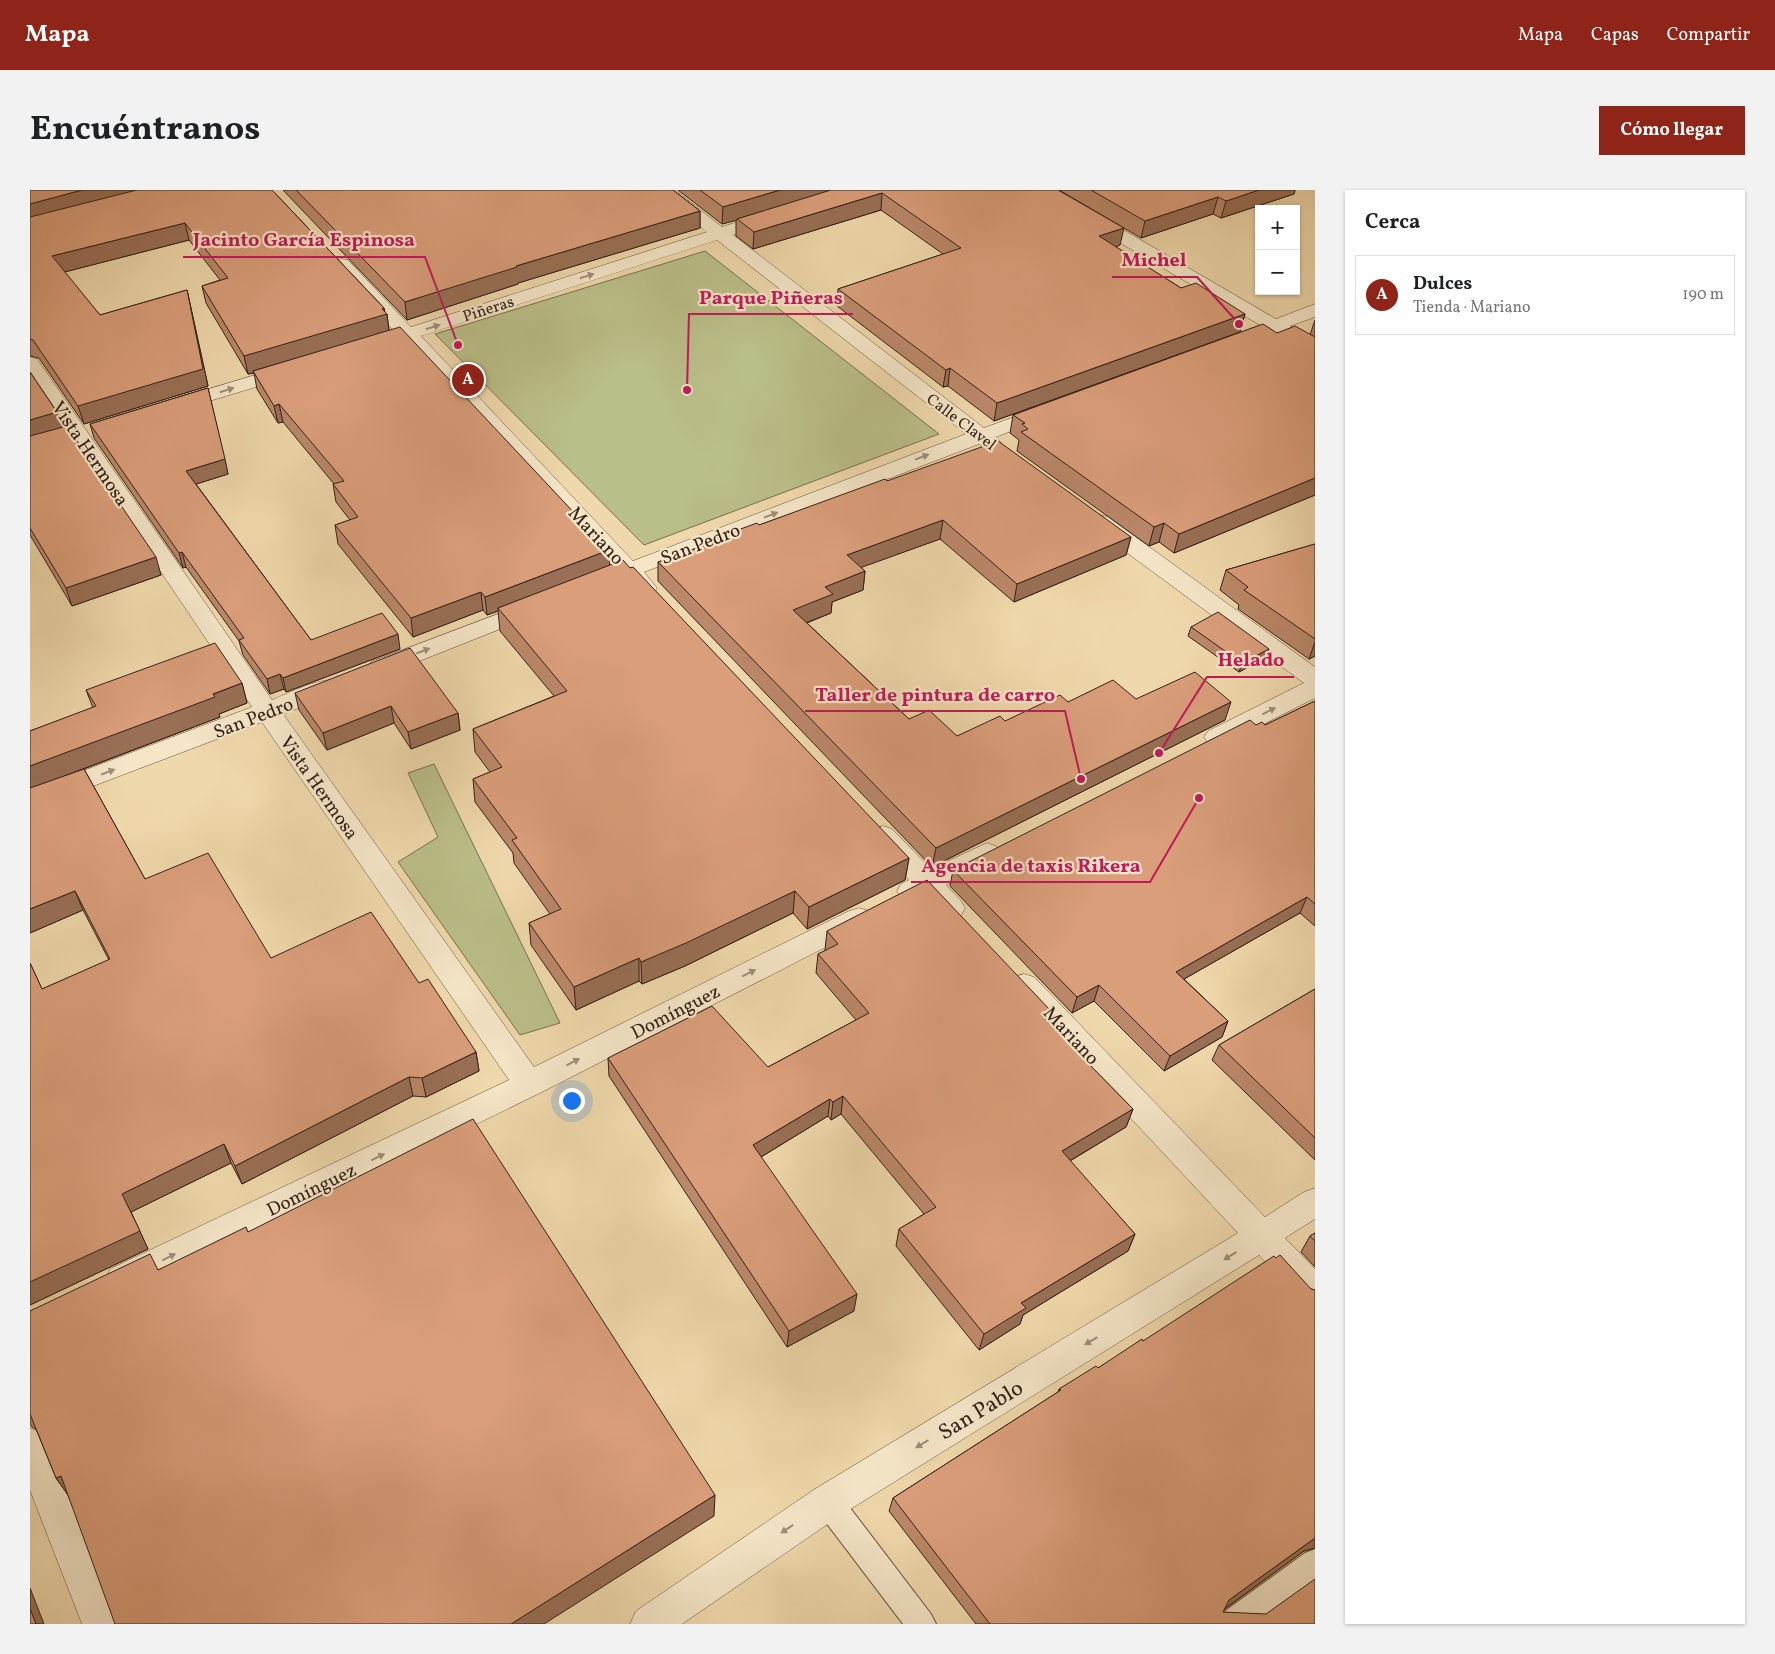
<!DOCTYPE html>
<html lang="es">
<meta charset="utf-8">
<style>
:root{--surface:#fff;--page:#f2f2f2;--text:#202124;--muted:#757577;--line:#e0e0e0;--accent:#8f2418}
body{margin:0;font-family:Vollkorn,serif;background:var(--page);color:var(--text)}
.controls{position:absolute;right:15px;top:15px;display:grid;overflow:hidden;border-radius:0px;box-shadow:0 1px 4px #0004}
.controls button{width:45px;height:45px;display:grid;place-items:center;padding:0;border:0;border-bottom:1px solid var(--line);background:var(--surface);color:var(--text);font:25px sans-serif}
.you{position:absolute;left:541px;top:910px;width:18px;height:18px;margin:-12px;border:4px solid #fff;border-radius:50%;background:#1a73e8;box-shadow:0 0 0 8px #1a73e833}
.badge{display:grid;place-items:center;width:32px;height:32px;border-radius:50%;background:var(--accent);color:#fff;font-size:16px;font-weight:700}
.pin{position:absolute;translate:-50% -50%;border:2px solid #fff;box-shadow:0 1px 5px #0006}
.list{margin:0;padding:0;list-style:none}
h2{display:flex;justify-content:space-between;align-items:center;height:65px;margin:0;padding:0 20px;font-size:21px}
h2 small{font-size:16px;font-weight:400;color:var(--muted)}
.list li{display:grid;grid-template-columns:32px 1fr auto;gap:15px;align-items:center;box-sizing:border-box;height:80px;margin:0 10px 10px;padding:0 10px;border:1px solid var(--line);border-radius:0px}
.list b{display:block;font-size:19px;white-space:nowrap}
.list p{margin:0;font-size:16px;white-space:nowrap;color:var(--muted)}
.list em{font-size:16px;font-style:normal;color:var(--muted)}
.map{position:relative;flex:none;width:1285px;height:1434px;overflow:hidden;border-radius:0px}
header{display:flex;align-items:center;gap:30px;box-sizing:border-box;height:70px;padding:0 25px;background:var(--accent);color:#fff}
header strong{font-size:24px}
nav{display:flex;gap:28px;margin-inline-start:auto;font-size:18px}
.intro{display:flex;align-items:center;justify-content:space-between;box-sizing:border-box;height:120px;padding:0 30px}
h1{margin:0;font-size:35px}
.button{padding:12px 22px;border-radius:0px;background:var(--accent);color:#fff;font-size:18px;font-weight:700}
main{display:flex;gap:30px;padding:0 30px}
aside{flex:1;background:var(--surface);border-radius:0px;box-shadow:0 1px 4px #0004}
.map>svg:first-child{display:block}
.green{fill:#babe88;stroke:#767050}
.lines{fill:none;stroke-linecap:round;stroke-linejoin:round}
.service-casing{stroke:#624f3e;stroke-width:2}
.minor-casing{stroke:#624f3e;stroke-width:1}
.service{fill:#f5e6c8;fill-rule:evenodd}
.minor{fill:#f5e6c8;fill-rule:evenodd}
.wall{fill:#bb8869;stroke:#332119}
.shaded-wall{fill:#996f55;stroke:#332119}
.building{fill:#da9e7a;stroke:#332119}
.oneway{fill:#9e8d79}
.labels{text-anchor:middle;stroke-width:4.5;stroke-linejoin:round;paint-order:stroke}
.far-street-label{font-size:16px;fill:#332119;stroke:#f5e6c8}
.street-label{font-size:19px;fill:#332119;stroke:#f5e6c8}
.near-street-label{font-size:22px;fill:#332119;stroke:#f5e6c8}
.leader{fill:none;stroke:#c2185b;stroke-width:2}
.callout-dot{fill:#c2185b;stroke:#f5e6c8;stroke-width:2}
.callout-label{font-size:20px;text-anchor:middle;font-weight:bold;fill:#c2185b;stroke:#f5e6c8;stroke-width:4.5;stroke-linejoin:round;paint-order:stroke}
</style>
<header>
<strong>Mapa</strong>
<nav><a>Mapa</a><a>Capas</a><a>Compartir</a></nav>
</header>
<div class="intro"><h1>Encuéntranos</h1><a class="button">Cómo llegar</a></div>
<main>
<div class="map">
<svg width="1285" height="1434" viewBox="0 0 1285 1434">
<rect width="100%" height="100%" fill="#efd8ab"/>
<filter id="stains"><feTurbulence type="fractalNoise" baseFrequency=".004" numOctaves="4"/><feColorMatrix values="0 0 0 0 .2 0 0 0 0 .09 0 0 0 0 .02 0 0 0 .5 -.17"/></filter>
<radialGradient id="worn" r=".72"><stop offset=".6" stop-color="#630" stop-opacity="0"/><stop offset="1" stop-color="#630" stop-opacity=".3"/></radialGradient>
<g class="green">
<path d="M675,61L909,244L614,355L405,144Z"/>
<path d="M404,574L530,833L490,845L368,672L408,647L378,583Z"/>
</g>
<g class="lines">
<g class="service-casing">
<g id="service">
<path d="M798,1298L808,1302L901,1424L906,1434H873L788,1322L784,1312L788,1302Z"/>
<path d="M1285,1359V1391L1226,1434H1186L1191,1424L1275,1363Z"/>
</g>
</g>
<g class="minor-casing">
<g id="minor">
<path d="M625,0H645L692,37L737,22L743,21L749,22L752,26L749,30L703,45L954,238L1016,215L1023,217L1026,221L1023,225L966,247L972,254L969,258C961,261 956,259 949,254L614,382L627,398L624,403C610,407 605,400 595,390L584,393L576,391L573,386L576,381L584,378L374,152L363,155L356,153L353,149L356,145L365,142L303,74L306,70L312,69L318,70L381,137L677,42ZM687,50L936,244L603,371L391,146Z"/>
<path d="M1004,0H1025L1246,129L1285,114V127L1260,136L1285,151V165L1278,163L1244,143C1230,148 1212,160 1197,156L1194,152L1197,148L1230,135L1007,4Z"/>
<path d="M0,167L7,169L242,510C260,503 291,486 309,491L312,497L309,503L253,524L504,877L819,721L829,718L839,721L843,728L839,735L510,903L104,1101L92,1105L80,1101L76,1090L80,1079L479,890L232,532L0,620V601L222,517L0,188Z"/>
<path d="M262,174L269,176L272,180L269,184L143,222L136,220L133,216L136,212Z"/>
<path d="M1070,325L1078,327L1285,477V508L1196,553L1187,556L1178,553L1174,547L1178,541L1274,493L1062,337L1059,332L1062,327Z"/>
<path d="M505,410L513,412L517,417L513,422L357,484L349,486L341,484L337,478L341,472Z"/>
<path d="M853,636L862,639L901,679L957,653L966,656L970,663L966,670L916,695L931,711L935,718L931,725C913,731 905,719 894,707L881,711L871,708L867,701L871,694L879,690L844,653L840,646L844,639Z"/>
<path d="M994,784L1004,787L1235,1027L1274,1002L1285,998V1029L1255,1048L1285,1079V1117L1273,1113L1229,1065L811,1325L652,1434H600L606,1421L785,1299L1208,1043L984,803L980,795L984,787Z"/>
<path d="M0,1238L12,1243L90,1434H52L0,1300Z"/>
</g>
</g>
<use href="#service" class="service"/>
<use href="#minor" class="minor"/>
</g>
<g class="wall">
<path d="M0,0H242L354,118L355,122L357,124L359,140L580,376L879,668L875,690L777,739L763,723L655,776L612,794L609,791L546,820L501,755L499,733L520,724L484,673L483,663L445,612L443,589L460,582L445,562L443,539L524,506L470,441L468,421L457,425L453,420L383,447L308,354L305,335L320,330L306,312L303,294H304L253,232L248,233L227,199L224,183L218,184L176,113L172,96L190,90L159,50L34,82L70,125L157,100L178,196L54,234L9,168L0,166Z"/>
<path d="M253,0H643L670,21V38L488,93V94L377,130Z"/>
<path d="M648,0H1028L1090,55L1085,57L1151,98L1215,124L1210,142L964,231L918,196L913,197L807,116L808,99L913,64L851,20L723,59L706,46V30L692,34Z"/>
<path d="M1029,0H1265L1264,4L1191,28L1183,24L1111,48Z"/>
<path d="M1285,130V305L1144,363L1129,352L1119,356L987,261L989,250L980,243L983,225L1247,143L1280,145Z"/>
<path d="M0,182L27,222L32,238L131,385L42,416L0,345Z"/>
<path d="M178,198L198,284L166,294L281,450L370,459L256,502L254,499L240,504L213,465L209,451L156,377L153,378L64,248L60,234Z"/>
<path d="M857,291L1101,347L1096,365L984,412L910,349L831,377L835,381L833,400L802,412L801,423L777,433L879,529L927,546L1038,512L1106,509L1195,530L902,677L628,391V372L686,351V348L729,335Z"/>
<path d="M1285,354V466L1279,469L1208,419L1209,415L1190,400L1196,380Z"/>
<path d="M1161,437L1236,467L1209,482L1158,446Z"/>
<path d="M212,493L217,513L189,524L190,527L54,579L115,689L241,768L389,793L446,862L449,881L396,907L383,906L212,994L201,973L101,1022L118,1059L0,1115V773L12,799L79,770L53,720L0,743V541L63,518L56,500Z"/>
<path d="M265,503L428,523L430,540L381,559L364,533L297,560L269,520Z"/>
<path d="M1285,511V736L1270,723L1154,789L1198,831L1192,847L1134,881L1064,811L1042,823L920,696L923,680L1226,535H1235Z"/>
<path d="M797,741L1016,831L1103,919L1096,937L1040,971L1105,1044L1098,1061L993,1125L990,1134L949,1160L866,1056L869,1039L894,1024L811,924L801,930L798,926L731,967L824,1121L757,1157L579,886L578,868L738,877L826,830L786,783L788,764L795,761V760Z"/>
<path d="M1285,799V970L1182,870L1189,855Z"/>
<path d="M218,1042L684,1326L38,1305L26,1288L6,1239L2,1237L0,1234V1121L128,1080Z"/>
<path d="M1285,1043V1077L1271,1062L1280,1046Z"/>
<path d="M1281,1099L1285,1100V1358L1274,1361L1195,1419L1193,1422L1285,1434H946L859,1321L863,1308L1028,1202L1029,1199L1068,1178L1113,1151Z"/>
</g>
<g class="shaded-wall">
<path d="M52,0H121L0,32V14Z"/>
<path d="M750,0H805L707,29V30L692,34L693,17Z"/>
<path d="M1229,0H1265L1264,4L1191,28L1196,11Z"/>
<path d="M852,3L851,20L723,59L724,42Z"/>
<path d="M1188,7L1183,24L1111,48L1115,31Z"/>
<path d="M670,21V38L488,93V94L377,130L375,112L486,76Z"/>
<path d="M155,33L159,50L27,84L22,66Z"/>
<path d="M1094,38L1090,55L1065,64L1069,46Z"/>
<path d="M157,100L178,196L54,234L48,216Z"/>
<path d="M354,118L355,125L357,124L359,142L223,181L224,183L218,184L214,166Z"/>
<path d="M1215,124L1210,142L964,231L967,213Z"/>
<path d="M920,178L918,196L913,197L916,180Z"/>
<path d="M249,214L253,232L248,233L244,216Z"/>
<path d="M27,222L33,240L0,250V230Z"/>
<path d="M195,269L198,284L160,296L156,281Z"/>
<path d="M1285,288V305L1144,363L1149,344Z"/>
<path d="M913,330L910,349L816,383L817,365Z"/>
<path d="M1134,333L1129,352L1119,356L1124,337Z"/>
<path d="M1101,347L1096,365L984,412L987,394Z"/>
<path d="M579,360L580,378L468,418V421L457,425L455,407Z"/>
<path d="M152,362L156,377L153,378L149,363Z"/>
<path d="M126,367L131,385L42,416L36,398Z"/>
<path d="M835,381L833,400L802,412L801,423L762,438L763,420L795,397Z"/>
<path d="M451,402L453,420L383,447L381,428Z"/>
<path d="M368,444L370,459L256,502L253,488Z"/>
<path d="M1285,452V466L1279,469Z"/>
<path d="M1239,459L1236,467L1209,482L1212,473Z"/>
<path d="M250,484L254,499L240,504L237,489Z"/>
<path d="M212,493L217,513L189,524L190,527L0,599V576Z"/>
<path d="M1201,512L1195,530L902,677L906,658Z"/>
<path d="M361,516L364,533L297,560L293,543Z"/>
<path d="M428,523L430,540L381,559L378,542Z"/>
<path d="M879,668L875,690L777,739L779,717Z"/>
<path d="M45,701L53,720L0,743V719Z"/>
<path d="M765,701L763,723L655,776L612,794L611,772Z"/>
<path d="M1277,707L1270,723L1140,797L1146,782Z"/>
<path d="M609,768V791L546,820L544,797Z"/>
<path d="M1069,795L1064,811L1042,823L1047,807Z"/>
<path d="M1020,820L1014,839L1011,825Z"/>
<path d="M1198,831L1192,847L1134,881L1140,866Z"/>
<path d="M446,862L449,881L396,907L392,888Z"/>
<path d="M379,887L383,906L212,994L205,976Z"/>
<path d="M813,906L811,924L801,930L803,912Z"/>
<path d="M800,909L798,926L721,973L723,955Z"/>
<path d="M1103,919L1096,937L1026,979L1032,961Z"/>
<path d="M194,954L201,973L101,1022L118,1059L0,1115V1092L92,1004Z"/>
<path d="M1105,1044L1098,1061L993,1125L990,1134L949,1160L954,1144L991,1113Z"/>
<path d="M827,1104L824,1121L757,1157L759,1141Z"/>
<path d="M31,1286L41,1309L26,1288Z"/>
<path d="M685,1305L684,1326L514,1434H481Z"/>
<path d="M1285,1348V1358L1274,1361L1190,1422L1199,1410Z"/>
<path d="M0,1398L14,1434H6L0,1419Z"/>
</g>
<g class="building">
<path d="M0,0H52L0,14Z"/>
<path d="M107,0H242L354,118L352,119L357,124L214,166L172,96L198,88L155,33L22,66L70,125L157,100L173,179L48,216L3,150L0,149V27Z"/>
<path d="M266,0H643L670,21L486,76L487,77L375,112Z"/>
<path d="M670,0H750L693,17Z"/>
<path d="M801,0H1028L1094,38L1069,46L1151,98L1166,93L1215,124L967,213L920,178L916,180L808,99L931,58L852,3L724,42L707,29Z"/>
<path d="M1061,0H1229L1196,11L1188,7L1115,31Z"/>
<path d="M1233,134L1247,143L1265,136L1285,147V288L1149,344L1134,333L1124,337L991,242L998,239L992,234L995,233L983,225Z"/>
<path d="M370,137L579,360L455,407L451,402L381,428L305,335L328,327L303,294L314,291L249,214L244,216L223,181Z"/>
<path d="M0,182L27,222L0,230Z"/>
<path d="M178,198L195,269L156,281L281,450L352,423L368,444L253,488L250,484L237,489L209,450L214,448L152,362L149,363L60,234Z"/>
<path d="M37,236L126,367L36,398L0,338V246Z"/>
<path d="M968,251L1101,347L987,394L913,330L817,365L835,381L795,397L803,404L763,420L879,529L899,520L927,546L970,526L975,531L1030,505L1038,512L1083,490L1106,509L1165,482L1201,512L906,658L628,372L689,350L686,348L727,333L729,335L855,289L857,291Z"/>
<path d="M1285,354V449L1214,400L1218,397L1196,380Z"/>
<path d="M593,370L600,378L603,377L879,668L779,717L765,701L656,753L611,772L609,768L544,797L499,733L531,719L482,650L487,648L443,589L472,577L443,539L537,501L468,418Z"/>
<path d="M1188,422L1239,459L1212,473L1161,437Z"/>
<path d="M185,453L212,493L183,504L185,507L0,576V541L66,516L56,500Z"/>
<path d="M380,458L428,523L378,542L361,516L293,543L265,503Z"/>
<path d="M1285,511V714L1277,707L1146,782L1198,831L1140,866L1069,795L1047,807L923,680L1220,530L1226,535L1232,532L1235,535Z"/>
<path d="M54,579L115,689L178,663L241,768L341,722L389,793L398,789L446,862L392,888L379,887L205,976L194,954L92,1004L110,1041L0,1092V773L12,799L80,769L45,701L0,719V598Z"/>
<path d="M897,690L1020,820L1011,825L1103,919L1032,961L1105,1044L991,1113L996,1118L954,1144L869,1039L906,1017L813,906L803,912L800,909L723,955L827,1104L759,1141L578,868L682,816L738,877L839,823L788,764L808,754L797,741Z"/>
<path d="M1285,799V948L1189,855Z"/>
<path d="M443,929L685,1305L481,1434H85L31,1286L26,1288L0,1224V1121L120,1064L128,1080L216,1037L218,1042Z"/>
<path d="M1285,1043V1051L1280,1046Z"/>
<path d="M1250,1065L1281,1099L1285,1100V1348L1199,1410L1193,1422L1236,1424L1285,1389V1434H960L863,1308L1031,1200L1029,1199L1066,1176L1068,1178L1112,1149L1113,1151L1244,1066L1246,1068Z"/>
<path d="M0,1419L6,1434H0Z"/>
</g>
<defs><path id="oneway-solid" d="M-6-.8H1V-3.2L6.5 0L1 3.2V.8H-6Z" transform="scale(1.25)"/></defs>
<g class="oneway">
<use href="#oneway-solid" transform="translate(557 86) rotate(-18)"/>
<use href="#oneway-solid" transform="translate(403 137) rotate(-18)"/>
<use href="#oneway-solid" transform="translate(197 200) rotate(-17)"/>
<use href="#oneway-solid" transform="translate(892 267) rotate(-21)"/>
<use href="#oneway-solid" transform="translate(741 325) rotate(-21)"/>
<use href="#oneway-solid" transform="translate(393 461) rotate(-21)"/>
<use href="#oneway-solid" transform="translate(1239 521) rotate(-27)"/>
<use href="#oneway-solid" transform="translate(78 582) rotate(-21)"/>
<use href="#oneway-solid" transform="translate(719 783) rotate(-27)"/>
<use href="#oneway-solid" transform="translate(543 872) rotate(-27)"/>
<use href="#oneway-solid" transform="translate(348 967) rotate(-26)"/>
<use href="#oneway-solid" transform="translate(1200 1066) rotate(149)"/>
<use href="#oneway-solid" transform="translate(139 1067) rotate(-26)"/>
<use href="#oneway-solid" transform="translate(1061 1151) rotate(149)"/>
<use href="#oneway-solid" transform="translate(892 1254) rotate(149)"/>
<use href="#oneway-solid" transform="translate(757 1339) rotate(146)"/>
</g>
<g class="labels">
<g class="far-street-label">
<text transform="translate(458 118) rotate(-18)" y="6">Piñeras</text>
<text transform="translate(932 231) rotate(37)" y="6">Calle Clavel</text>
</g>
<g class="street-label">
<text transform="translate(61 263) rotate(56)" y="7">Vista Hermosa</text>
<text transform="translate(567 345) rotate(47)" y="7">Mariano</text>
<text transform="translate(670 353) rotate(-21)" y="7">San Pedro</text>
<text transform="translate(223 527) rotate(-21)" y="7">San Pedro</text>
<text transform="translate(290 597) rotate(55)" y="7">Vista Hermosa</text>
<text transform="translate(645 821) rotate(-27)" y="7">Domínguez</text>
<text transform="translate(1042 845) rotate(47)" y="7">Mariano</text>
<text transform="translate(281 999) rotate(-26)" y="7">Domínguez</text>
</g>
<g class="near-street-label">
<text transform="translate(950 1219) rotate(-31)" y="8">San Pablo</text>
</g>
</g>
<path class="leader" d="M428 155L395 67H153M1209 134L1167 87H1082M657 200L659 124H823M1129 563L1177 487H1264M1051 589L1035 521H775M1169 608L1120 692H881"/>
<g class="callout-dot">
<circle cx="428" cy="155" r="5"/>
<circle cx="1209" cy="134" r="5"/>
<circle cx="657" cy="200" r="5"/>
<circle cx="1129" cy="563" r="5"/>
<circle cx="1051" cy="589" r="5"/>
<circle cx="1169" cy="608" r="5"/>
</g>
<g class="callout-label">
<text x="274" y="56">Jacinto García Espinosa</text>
<text x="1124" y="76">Michel</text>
<text x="741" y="114">Parque Piñeras</text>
<text x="1221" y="476">Helado</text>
<text x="905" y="511">Taller de pintura de carro</text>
<text x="1001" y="682">Agencia de taxis Rikera</text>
</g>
<rect width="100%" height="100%" filter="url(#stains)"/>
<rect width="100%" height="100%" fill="url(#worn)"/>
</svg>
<div class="controls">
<button>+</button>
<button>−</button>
</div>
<div class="you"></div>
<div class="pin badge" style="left:438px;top:190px">A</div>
</div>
<aside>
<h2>Cerca<small></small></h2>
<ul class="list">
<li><span class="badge">A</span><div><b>Dulces</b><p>Tienda · Mariano</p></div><em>190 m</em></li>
</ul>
</aside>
</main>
